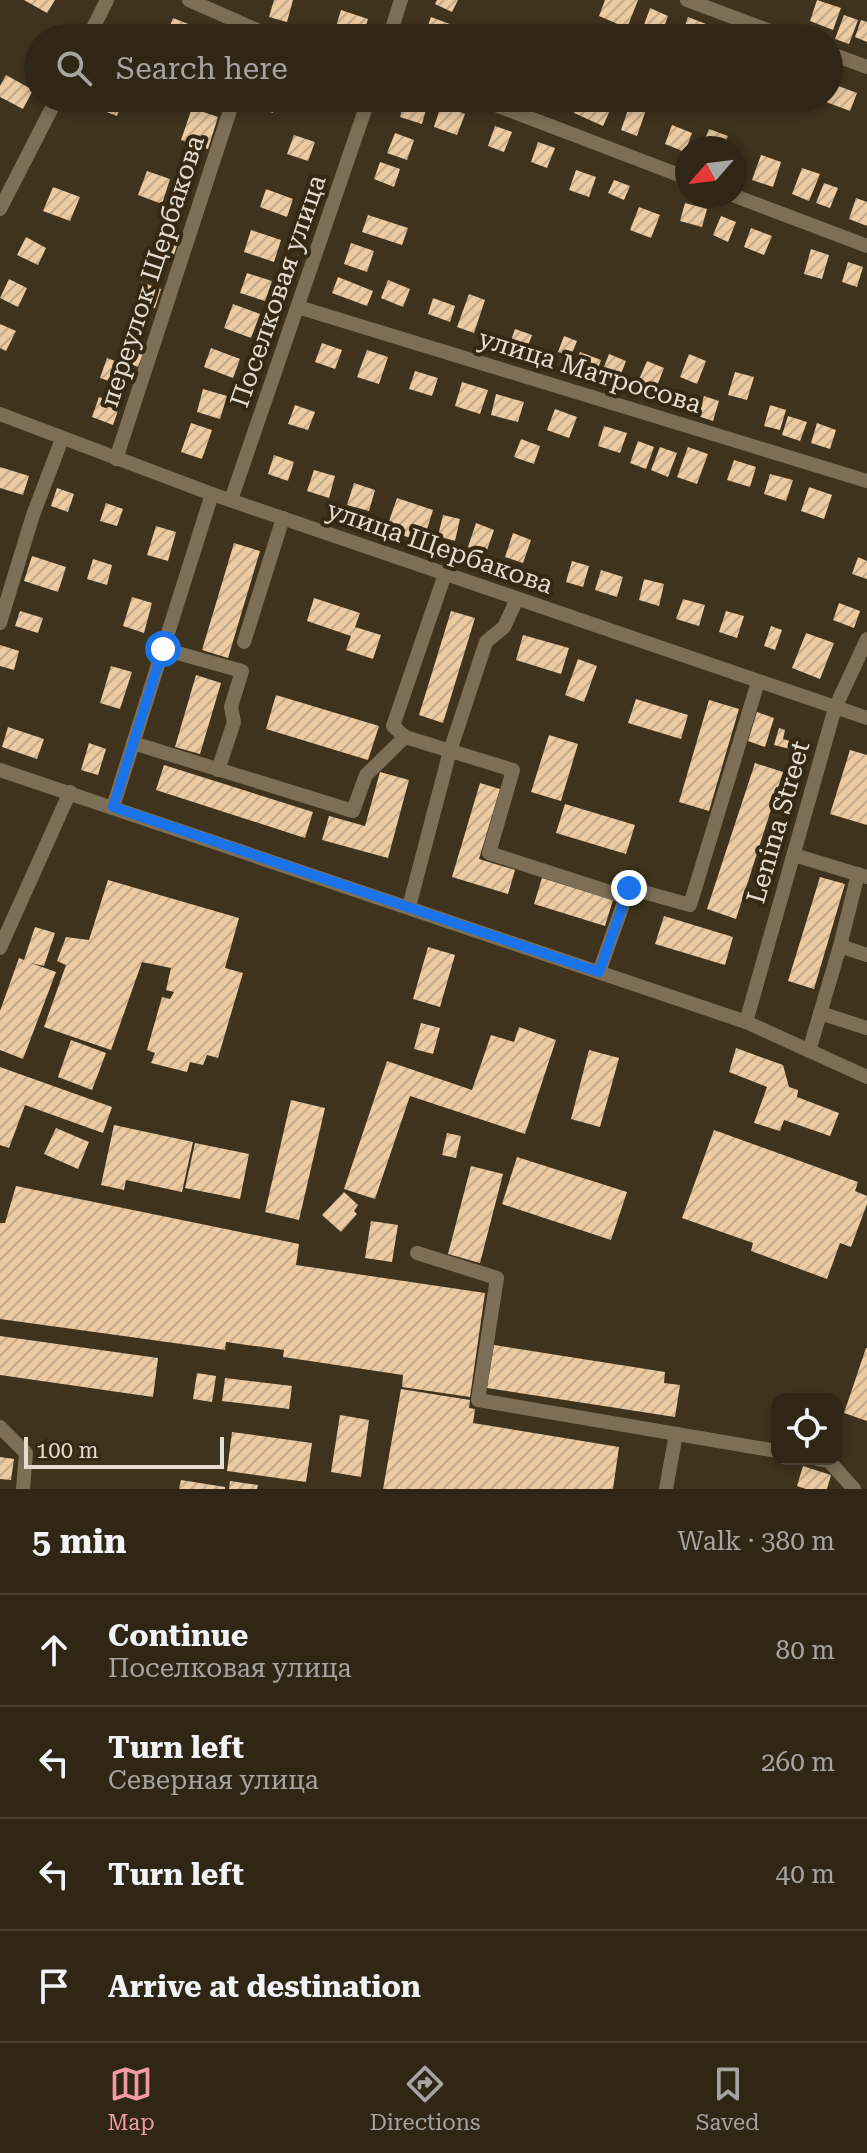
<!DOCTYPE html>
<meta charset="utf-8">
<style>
:root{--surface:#2f2616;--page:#372e1f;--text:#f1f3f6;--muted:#a7a5a1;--line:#4a4335;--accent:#f49aa6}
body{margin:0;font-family:"Roboto Serif",serif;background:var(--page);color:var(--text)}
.controls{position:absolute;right:24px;bottom:24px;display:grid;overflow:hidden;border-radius:16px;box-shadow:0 4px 12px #0003}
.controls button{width:72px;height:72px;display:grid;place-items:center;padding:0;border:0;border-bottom:2px solid var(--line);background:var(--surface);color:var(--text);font:40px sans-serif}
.compass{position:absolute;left:675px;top:136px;width:72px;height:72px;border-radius:50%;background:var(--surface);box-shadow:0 4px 12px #0003;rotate:242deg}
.scale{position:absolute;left:24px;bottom:20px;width:200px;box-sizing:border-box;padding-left:8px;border:4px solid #e4ddcf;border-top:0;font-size:22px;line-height:28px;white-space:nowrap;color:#e4ddcf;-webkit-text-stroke:6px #352913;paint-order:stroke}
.stop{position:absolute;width:24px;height:24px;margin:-18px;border:6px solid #1a73e8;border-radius:50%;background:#fff}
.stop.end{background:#1a73e8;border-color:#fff;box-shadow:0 2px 8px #0008}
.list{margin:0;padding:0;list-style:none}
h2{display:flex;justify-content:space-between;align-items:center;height:104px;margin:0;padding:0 32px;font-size:34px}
h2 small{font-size:26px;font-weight:400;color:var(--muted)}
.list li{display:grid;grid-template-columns:52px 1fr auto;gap:24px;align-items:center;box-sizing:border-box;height:112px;padding:0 32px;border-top:2px solid var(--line)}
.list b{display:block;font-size:30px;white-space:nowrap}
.list p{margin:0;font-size:26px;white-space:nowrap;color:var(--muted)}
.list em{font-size:26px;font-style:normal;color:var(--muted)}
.icon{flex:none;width:44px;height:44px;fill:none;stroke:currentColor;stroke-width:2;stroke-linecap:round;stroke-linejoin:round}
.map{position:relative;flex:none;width:867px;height:1489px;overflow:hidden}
.search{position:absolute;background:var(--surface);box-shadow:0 4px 12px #0003;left:24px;right:24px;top:24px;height:88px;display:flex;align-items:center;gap:20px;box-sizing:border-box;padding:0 28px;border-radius:44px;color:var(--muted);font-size:30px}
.sheet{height:552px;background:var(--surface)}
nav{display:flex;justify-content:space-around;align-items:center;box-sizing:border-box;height:112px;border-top:2px solid var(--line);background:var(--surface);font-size:22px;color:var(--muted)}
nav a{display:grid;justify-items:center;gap:4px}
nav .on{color:var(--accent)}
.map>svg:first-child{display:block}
.building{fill:url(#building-hatch)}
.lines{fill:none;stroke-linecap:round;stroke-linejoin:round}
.minor{stroke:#7d6f57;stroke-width:14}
.route{stroke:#1a73e8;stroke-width:10}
.labels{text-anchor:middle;stroke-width:8;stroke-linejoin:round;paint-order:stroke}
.street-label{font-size:26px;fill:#e4ddcf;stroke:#352913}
</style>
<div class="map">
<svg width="867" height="1489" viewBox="0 0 867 1489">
<defs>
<pattern id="building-hatch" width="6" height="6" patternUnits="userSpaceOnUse" patternTransform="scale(2)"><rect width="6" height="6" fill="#eccba3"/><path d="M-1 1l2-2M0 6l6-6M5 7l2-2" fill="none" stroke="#c2a98a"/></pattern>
</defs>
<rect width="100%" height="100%" fill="#3f331d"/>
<g class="building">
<path d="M24,0H55L47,13Z"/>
<path d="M274,0H293L287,22L269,17Z"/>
<path d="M437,0H458L452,12L435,4Z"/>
<path d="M605,0H638L627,28L599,16Z"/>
<path d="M817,0L841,8L833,30L810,21Z"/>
<path d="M650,8L668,16L661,35L643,28Z"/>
<path d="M341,10L368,19L362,38H349L334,33Z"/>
<path d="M844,15L858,20L849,44L835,39Z"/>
<path d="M431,17L455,26L450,38L424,37Z"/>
<path d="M688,17L706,24L701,38L681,37Z"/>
<path d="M173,18L196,27L192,38L166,36Z"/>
<path d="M861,20L867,22V42L855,37Z"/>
<path d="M6,75L33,90L23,109L0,97V86Z"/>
<path d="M833,84L857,93L850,111L826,102Z"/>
<path d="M94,98H124L117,116L91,106Z"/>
<path d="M256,98H277L273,113L253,107Z"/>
<path d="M405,98L429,99L422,124L400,117Z"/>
<path d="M581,98H595L612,106L603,126L574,113Z"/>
<path d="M631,101L647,107L637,136L621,130Z"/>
<path d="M441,105L465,114L457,135L434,127Z"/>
<path d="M192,108L218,117L208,149L181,140Z"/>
<path d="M672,125L692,133L685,152L665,144Z"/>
<path d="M495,126L512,132L504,152L488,146Z"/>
<path d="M709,129L728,136L723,148H701Z"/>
<path d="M395,133L414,140L407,160L387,153Z"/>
<path d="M294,135L315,142L308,161L287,154Z"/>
<path d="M538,142L555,148L547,168L531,162Z"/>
<path d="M761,155L781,162L773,187L752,180Z"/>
<path d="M380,162L400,169L394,187L374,179Z"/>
<path d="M802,168L820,174L809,201L792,194Z"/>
<path d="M576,170L596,177L589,197L569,190Z"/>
<path d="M147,171L170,179L162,204L138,195Z"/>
<path d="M614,180L630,186L624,200L608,193Z"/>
<path d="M824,183L838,188L830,208L816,203Z"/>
<path d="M53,187L80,197L70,221L43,211Z"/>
<path d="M266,189L293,199L287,217L260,207Z"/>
<path d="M856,198L867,202V226L849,219Z"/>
<path d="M685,203L707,209L702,227L680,221Z"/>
<path d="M639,207L660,215L651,238L630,230Z"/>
<path d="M368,215L408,228L402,245L362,232Z"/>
<path d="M721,216L736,222L728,242L713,235Z"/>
<path d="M751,228L772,236L764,255L744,247Z"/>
<path d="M251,230L281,240L274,262L244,252Z"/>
<path d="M159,233L179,239L172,261L152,255Z"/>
<path d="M26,237L46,248L38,265L17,255Z"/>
<path d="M351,243L374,251L367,272L344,264Z"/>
<path d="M811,249L829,255L822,279L804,274Z"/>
<path d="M848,262L863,267L857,287L842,282Z"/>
<path d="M247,273L272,281L265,301L240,293Z"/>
<path d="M338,277L373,291L367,306L332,293Z"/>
<path d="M9,279L27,288L18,307L0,298Z"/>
<path d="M388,280L410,289L403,307L381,298Z"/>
<path d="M141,282L161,289L155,308L134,301Z"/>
<path d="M469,294L485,300L474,333L457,327Z"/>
<path d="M433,298L455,306L450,322L428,314Z"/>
<path d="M233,304L260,314L251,338L224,328Z"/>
<path d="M0,324L16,331L6,351L0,348Z"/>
<path d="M515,329L532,335L524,356L508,349Z"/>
<path d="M564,336L577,341L571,356L558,352Z"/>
<path d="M322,343L342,350L335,369L315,362Z"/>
<path d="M129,345L144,351L138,367L123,361Z"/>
<path d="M211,348L240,359L233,378L204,367Z"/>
<path d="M367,350L388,357L379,384L357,377Z"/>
<path d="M580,352L601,360L593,383L572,375Z"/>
<path d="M609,354L626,361L617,384L600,377Z"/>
<path d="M689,354L706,361L697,384L680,377Z"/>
<path d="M107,358L134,368L127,387L100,378Z"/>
<path d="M647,361L664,368L655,391L637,384Z"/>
<path d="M415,371L438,378L432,396L409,389Z"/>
<path d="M735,372L754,377L747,400L728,395Z"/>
<path d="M462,382L488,390L480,414L455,406Z"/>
<path d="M203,389L227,396L220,419L197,412Z"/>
<path d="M496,394L524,402L518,422L491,415Z"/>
<path d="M704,396L719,401L713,421L698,416Z"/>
<path d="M99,397L120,405L113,425L92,417Z"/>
<path d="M295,405L315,412L308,430L288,424Z"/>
<path d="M770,405L786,410L780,430L764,426Z"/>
<path d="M555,409L577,417L569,438L547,430Z"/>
<path d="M788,416L807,422L800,441L782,435Z"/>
<path d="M191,423L212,430L202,459L181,452Z"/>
<path d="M817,423L836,430L830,449L811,443Z"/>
<path d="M604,426L627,433L620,453L598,446Z"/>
<path d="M521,439L540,446L534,464L514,457Z"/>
<path d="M638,441L654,447L646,469L630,463Z"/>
<path d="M660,447L677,453L668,477L651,470Z"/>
<path d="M688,447L708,454L697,484L677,477Z"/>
<path d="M274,455L294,462L288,481L268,474Z"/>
<path d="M734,460L756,467L750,487L727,480Z"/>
<path d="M0,467L29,476L23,495L0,488Z"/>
<path d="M314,470L335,476L329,498L307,491Z"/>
<path d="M770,474L793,480L786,501L764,494Z"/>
<path d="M354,483L375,490L369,511L347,505Z"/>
<path d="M809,487L832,495L824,519L801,511Z"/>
<path d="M57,488L74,494L68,512L51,506Z"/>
<path d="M397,498L433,510L423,542L386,530Z"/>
<path d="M106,503L123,509L117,526L100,521Z"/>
<path d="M443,515L460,519L455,541L438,536Z"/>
<path d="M476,523L494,530L486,553L468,547Z"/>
<path d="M156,526L176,532L168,561L147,555Z"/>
<path d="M513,533L531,540L523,563L505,557Z"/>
<path d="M234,543L260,551L228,658L202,650Z"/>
<path d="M32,556L66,567L58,592L24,581Z"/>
<path d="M858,557L867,561V579L852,574Z"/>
<path d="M93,559L112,565L107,585L87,579Z"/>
<path d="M572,561L589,566L583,587L566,582Z"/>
<path d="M601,570L623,577L617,597L595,590Z"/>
<path d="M644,579L664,584L659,606L639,600Z"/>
<path d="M132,597L152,603L144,633L123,626Z"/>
<path d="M314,598L360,613L355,627L381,635L373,659L346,650L351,636L307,621Z"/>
<path d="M683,599L705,605L699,626L676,619Z"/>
<path d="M839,603L860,611L854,628L833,620Z"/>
<path d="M20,611L43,618L38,633L15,626Z"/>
<path d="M451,611L475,618L443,723L419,715Z"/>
<path d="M726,611L744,616L737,638L719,632Z"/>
<path d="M771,626L782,630L775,650L764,646Z"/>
<path d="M806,633L834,643L820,679L792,668Z"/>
<path d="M523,635L569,648L561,674L516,660Z"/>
<path d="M0,645L19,651L14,670L0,666Z"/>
<path d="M578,659L597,666L584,702L565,695Z"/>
<path d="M111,666L132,672L120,709L100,703Z"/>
<path d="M196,675L221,683L200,754L175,747Z"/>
<path d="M276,695L379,726L368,760L266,729Z"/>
<path d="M636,699L688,715L681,739L628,723Z"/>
<path d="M709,700L739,709L709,811L679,802Z"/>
<path d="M757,712L774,718L765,747L748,741Z"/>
<path d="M8,727L44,739L37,759L2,747Z"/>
<path d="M779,728L785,730L783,739L800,744L798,751L774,745Z"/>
<path d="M549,735L578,744L561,801L531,792Z"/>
<path d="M89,743L106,749L98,775L81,770Z"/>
<path d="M850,750L867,755V825L830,814Z"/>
<path d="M755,763L783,772L736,919L707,909Z"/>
<path d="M164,765L313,812L305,838L156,790Z"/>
<path d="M380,772L409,780L388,858L322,840L329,816L365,826Z"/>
<path d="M480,783L500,789L479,859L515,870L508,894L452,877Z"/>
<path d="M565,804L635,825L626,854L556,833Z"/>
<path d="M820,877L845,884L814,989L788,981Z"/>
<path d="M542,878L613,900L605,926L534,904Z"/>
<path d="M108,880L239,918L225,968L243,973L218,1058L207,1055L203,1065L190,1062L187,1072L151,1063L155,1053L147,1050L162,997L170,999L174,992L166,990L171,968L142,962L111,1050L44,1027L66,965L57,961L66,937L89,940Z"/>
<path d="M664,916L733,937L725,965L655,944Z"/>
<path d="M35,927L55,933L44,966L31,963L56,972L23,1059L0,1050V1011L19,958L24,960Z"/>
<path d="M428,947L455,955L440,1007L413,999Z"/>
<path d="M421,1023L440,1028L433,1054L414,1049Z"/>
<path d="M519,1027L556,1040L525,1134L410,1096L375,1199L344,1189L387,1061L472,1090L491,1035L514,1042Z"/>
<path d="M71,1040L106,1053L92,1090L58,1077Z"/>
<path d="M736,1048L783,1065L789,1087L798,1090L797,1097L839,1113L830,1136L784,1120L780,1131L754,1123L767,1087L729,1072Z"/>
<path d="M589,1050L619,1058L600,1127L571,1119Z"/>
<path d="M0,1067L112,1107L103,1133L25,1105L9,1148L0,1145Z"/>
<path d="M291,1100L325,1108L299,1220L265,1212Z"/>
<path d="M114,1125L193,1142L182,1192L126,1180L124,1190L101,1185Z"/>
<path d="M56,1128L89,1142L78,1169L44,1154Z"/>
<path d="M714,1130L858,1182L855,1191L867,1196V1204L851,1247L840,1243L827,1279L751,1251L753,1243L682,1218Z"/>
<path d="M447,1133L461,1136L456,1158L442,1155Z"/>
<path d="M195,1143L249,1154L240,1199L185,1188Z"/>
<path d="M517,1157L627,1192L611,1240L502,1204Z"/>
<path d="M471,1166L503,1174L480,1263L448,1254Z"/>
<path d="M16,1186L299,1244L296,1265L485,1293L470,1397L402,1387L403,1375L283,1357L284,1350L226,1342L225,1350L0,1319V1223H5Z"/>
<path d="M344,1192L358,1205L354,1211L357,1214L341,1232L322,1215Z"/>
<path d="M371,1221L398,1225L392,1262L365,1258Z"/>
<path d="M0,1336L158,1358L153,1397L0,1375Z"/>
<path d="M494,1345L665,1372L664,1383L680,1385L675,1417L487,1388Z"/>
<path d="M866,1348H867V1421L844,1413Z"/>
<path d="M197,1373L216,1376L212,1402L193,1399Z"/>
<path d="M225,1378L292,1386L289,1409L222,1401Z"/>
<path d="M401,1389L470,1400L469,1408L475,1409L473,1423L619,1447L613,1489H383Z"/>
<path d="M340,1415L369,1420L361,1477L331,1472Z"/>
<path d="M232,1432L312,1443L306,1482L227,1471Z"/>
<path d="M0,1457L14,1459L11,1480L0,1479Z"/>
<path d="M803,1466L831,1475L827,1489H806L797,1486Z"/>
<path d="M181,1480L225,1487V1489H179Z"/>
<path d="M230,1481L258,1485L257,1489H229Z"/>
</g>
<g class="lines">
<g class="minor">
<path d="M189,0L257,30L289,38"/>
<path d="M687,0L789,38"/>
<path d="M88,38L107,0"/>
<path d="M389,38L401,0"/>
<path d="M829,53L867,67"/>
<path d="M477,98L687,178"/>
<path d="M735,196L867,246"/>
<path d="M0,209L57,98"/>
<path d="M298,307L867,481"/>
<path d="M0,414L212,494L867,718"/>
<path d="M116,459L234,98"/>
<path d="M231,500L369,98"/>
<path d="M0,623L33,515L62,439"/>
<path d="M244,642L283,518"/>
<path d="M163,649L242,671L231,707L234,722L218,770"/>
<path d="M405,737L393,726L445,574"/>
<path d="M133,743L353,811L366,775L405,737L513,770L489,853L625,897"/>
<path d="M0,770L746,1022L867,1077"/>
<path d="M113,807L212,494"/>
<path d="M794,855L867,877"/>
<path d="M409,907L450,751L486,642L504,627L517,599"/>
<path d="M840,946L858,874"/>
<path d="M0,948L70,792"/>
<path d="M599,972L629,888L690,905L758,682"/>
<path d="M820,1013L867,1028"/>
<path d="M746,1022L835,708L867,639"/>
<path d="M809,1051L840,946L867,955"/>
<path d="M417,1253L497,1278L478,1400L777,1451"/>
<path d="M0,1427L26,1453L23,1489"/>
<path d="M818,1459L829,1461L854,1489"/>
<path d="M666,1489L676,1434"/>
</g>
</g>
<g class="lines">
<path class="route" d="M163,649L113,807L599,972L629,888"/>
</g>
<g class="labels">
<g class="street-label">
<text transform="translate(152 271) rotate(-72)" y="9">переулок Щербакова</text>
<text transform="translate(278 291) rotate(-71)" y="9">Поселковая улица</text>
<text transform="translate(590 371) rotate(17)" y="9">улица Матросова</text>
<text transform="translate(440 547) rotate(19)" y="9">улица Щербакова</text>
<text transform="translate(778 822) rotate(-74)" y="9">Lenina Street</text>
</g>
</g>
</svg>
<div class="controls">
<button><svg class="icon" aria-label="locate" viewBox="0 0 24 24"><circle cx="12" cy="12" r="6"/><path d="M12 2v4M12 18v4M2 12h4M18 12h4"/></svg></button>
</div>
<svg class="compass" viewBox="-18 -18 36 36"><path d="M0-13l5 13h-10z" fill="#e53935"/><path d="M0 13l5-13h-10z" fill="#a7a5a1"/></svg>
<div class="scale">100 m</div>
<div class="stop" style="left:163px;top:649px"></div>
<div class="stop end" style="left:629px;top:888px"></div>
<div class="search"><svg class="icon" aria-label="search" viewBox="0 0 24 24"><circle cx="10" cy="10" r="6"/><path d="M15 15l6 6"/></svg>Search here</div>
</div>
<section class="sheet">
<h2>5 min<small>Walk · 380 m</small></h2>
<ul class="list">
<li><svg class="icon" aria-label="ahead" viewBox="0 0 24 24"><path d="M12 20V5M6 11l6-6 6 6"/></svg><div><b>Continue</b><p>Поселковая улица</p></div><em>80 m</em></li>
<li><svg class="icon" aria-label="left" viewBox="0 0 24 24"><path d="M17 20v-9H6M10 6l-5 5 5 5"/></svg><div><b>Turn left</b><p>Северная улица</p></div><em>260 m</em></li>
<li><svg class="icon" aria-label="left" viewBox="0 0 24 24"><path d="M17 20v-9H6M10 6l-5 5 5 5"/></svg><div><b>Turn left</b></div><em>40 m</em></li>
<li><svg class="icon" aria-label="arrive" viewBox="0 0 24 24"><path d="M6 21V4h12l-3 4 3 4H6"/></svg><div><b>Arrive at destination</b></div></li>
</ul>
</section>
<nav>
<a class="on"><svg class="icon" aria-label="map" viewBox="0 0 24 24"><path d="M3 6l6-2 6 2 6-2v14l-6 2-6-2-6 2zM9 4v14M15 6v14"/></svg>Map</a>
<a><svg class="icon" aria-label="directions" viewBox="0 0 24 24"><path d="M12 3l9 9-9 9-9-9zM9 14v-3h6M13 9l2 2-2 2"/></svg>Directions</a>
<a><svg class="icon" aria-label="saved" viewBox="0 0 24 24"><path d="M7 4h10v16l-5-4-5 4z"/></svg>Saved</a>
</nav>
